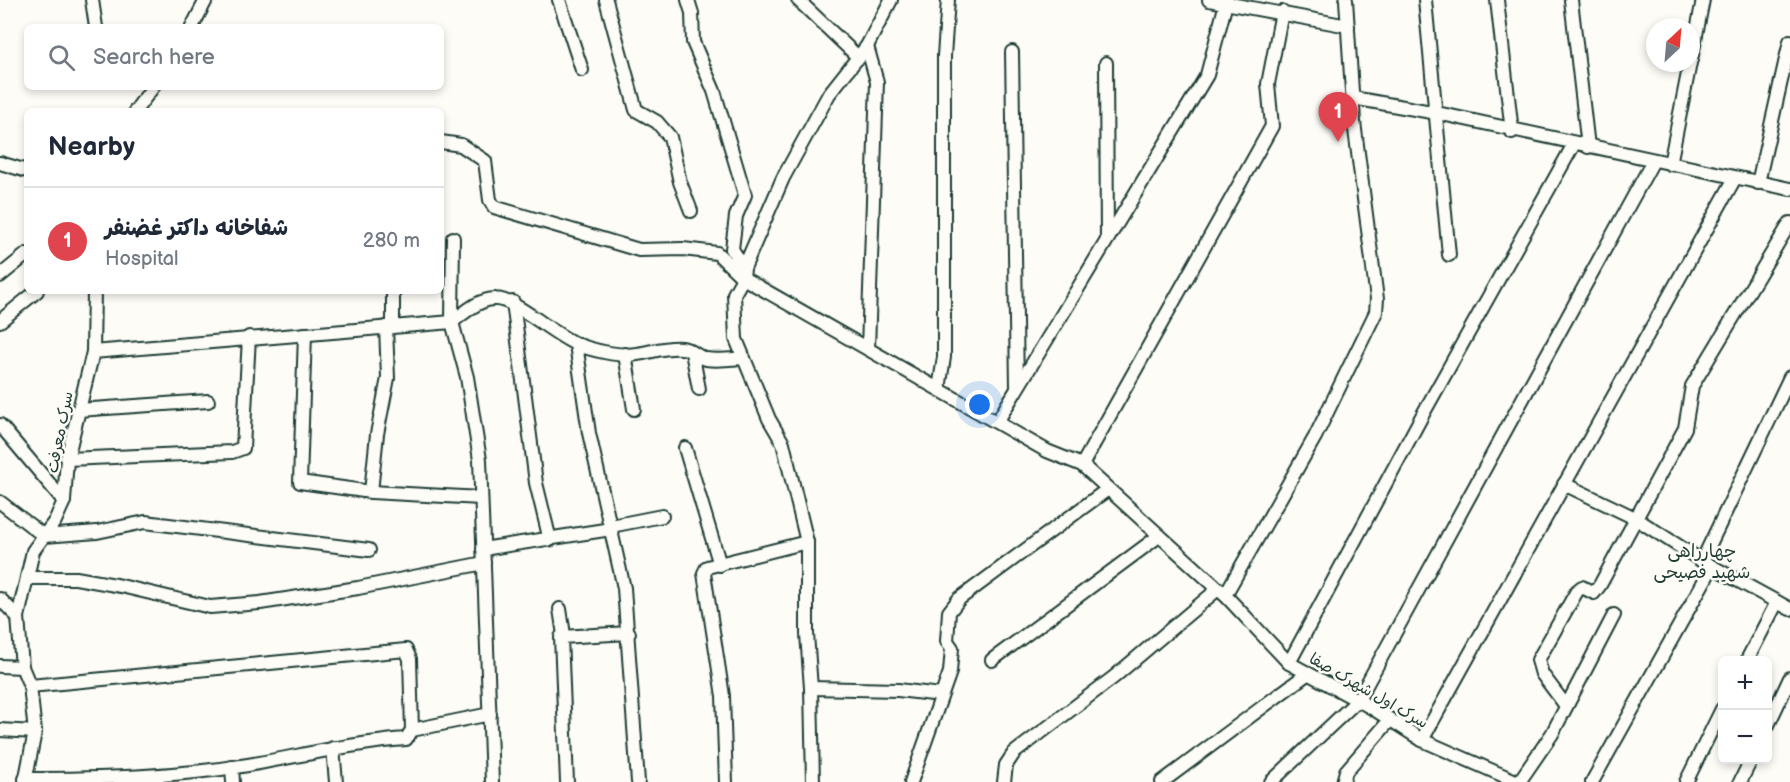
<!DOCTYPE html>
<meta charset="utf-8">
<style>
:root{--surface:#fff;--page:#f6f6f7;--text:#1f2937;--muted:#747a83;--line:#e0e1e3;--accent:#c8321e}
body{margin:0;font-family:"Balsamiq Sans","Playpen Sans Arabic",sans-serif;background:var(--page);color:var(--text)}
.controls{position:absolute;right:18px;bottom:18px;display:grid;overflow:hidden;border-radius:9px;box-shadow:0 3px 9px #0003}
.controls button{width:54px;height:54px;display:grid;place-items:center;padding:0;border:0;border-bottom:2px solid var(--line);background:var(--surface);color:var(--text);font:30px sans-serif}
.compass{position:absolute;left:1646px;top:18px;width:54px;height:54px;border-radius:50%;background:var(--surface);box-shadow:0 3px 9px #0003;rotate:26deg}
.you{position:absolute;left:980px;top:405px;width:21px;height:21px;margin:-15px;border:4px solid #fff;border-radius:50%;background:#1a73e8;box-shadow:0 0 0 9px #1a73e833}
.badge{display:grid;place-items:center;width:39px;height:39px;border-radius:50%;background:var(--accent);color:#fff;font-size:20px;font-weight:700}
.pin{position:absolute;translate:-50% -50px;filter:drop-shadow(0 2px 3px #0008)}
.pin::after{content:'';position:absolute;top:32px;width:21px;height:18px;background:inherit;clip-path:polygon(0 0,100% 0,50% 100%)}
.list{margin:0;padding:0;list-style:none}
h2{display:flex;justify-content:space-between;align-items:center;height:78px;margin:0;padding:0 24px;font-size:26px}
h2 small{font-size:20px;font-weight:400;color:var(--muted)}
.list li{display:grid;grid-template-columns:39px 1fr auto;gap:18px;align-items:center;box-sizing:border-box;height:108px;padding:0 24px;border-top:2px solid var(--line)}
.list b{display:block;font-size:22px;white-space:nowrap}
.list p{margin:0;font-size:20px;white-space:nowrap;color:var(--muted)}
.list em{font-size:20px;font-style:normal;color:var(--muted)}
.icon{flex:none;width:33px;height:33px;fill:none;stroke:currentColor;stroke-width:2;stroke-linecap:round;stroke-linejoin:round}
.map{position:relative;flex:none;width:1790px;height:782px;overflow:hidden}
.search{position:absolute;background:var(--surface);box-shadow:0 3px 9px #0003;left:24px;top:24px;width:420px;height:66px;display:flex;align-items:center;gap:15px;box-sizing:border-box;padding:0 21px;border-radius:9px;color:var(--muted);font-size:22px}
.panel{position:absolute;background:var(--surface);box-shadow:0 3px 9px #0003;left:24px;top:108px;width:420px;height:186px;border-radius:9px}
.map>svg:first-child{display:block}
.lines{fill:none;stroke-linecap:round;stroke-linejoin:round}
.minor-casing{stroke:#1f3d34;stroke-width:16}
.minor{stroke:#fdfcf7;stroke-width:12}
.labels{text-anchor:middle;stroke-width:5;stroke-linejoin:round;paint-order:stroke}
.street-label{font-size:16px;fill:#1f3d34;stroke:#fdfcf7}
.neighbourhood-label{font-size:18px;fill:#1f3d34;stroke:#fdfcf7}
</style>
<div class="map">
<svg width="1790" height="782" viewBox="0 0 1790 782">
<rect width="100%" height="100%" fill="#fdfcf7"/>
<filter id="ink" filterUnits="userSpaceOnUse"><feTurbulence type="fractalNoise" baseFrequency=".0167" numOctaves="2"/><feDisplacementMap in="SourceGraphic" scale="12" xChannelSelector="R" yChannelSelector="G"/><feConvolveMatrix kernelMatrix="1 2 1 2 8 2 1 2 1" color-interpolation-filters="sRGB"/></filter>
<g filter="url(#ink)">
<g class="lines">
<g class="minor-casing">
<g id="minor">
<path d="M92,0L96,27"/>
<path d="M559,0L582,70"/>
<path d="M606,0L636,110L657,122L670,137L680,182L691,211"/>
<path d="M688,0L692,13L693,42L714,91L745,195L736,216L732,249L744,268L743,278L734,294L736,339L769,419L783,443L807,542V634L811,688L813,782"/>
<path d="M798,0L859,58"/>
<path d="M1209,0L1348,26"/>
<path d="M1425,0L1449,255"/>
<path d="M1497,0L1512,132"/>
<path d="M1571,0L1588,147"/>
<path d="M192,27L206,0"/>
<path d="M867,46L877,82L868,349"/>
<path d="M1012,52L1017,387"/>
<path d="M1691,60L1703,0"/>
<path d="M1106,63L1107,239"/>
<path d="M1353,98L1437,113L1790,189"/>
<path d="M135,111L153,87"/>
<path d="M441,142L461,145L485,161L490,200L494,207L639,250L683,249L717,253L743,278L1047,451L1082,465L1225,595L1289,663L1372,708L1422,740L1518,782"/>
<path d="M0,163L27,171"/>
<path d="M1670,164L1690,63"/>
<path d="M1758,183L1790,41"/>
<path d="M453,238L452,322L467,377L480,460L492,782"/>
<path d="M744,268L783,178L829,94L867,46L891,0"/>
<path d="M0,276L27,254"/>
<path d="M393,291V326"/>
<path d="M513,302L536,483L550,540"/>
<path d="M0,321L37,291"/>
<path d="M305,334L300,482L371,492L481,498"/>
<path d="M576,344L589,433L624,588L638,782"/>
<path d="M93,352L452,322C464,313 480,298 496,299C514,299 552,333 574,343C590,350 620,357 637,354C652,352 666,346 682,348C691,349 697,357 706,359C718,361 731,359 743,358"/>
<path d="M692,352L699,389"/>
<path d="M625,354L634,409"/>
<path d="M939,389L944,357V56L948,0"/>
<path d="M78,410L208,401"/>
<path d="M997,422L1207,75L1226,3"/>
<path d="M0,425L64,501"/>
<path d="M685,448L720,565"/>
<path d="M67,459L232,452L243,448L249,337"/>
<path d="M1082,465L1272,126L1268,84L1282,12"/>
<path d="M1564,484L1635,518L1702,561L1790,609"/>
<path d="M371,492L377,434L388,378L386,327"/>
<path d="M0,502L44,536L97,532L145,522L369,550"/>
<path d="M611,526L662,516"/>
<path d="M483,549L611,529"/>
<path d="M1702,561L1790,377"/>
<path d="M27,578H76L121,586L210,607L260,603L358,588L484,563"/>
<path d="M1225,595L1315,437L1376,312L1377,299L1354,122L1346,0"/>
<path d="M0,599L18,617"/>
<path d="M560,609L564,635"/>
<path d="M992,660L1159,536"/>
<path d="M1747,660L1777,602"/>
<path d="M1289,663L1423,414L1574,144"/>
<path d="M0,666L22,667"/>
<path d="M811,688L898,690L941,695"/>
<path d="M1566,706L1542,674L1538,660L1577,591L1582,587L1594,593L1600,585L1685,428L1692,386L1790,223"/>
<path d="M1768,725L1790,678"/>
<path d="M0,730L35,732"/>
<path d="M412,730L490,714"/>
<path d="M1422,740L1735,178"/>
<path d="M333,748L336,782"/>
<path d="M232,767L233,782"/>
<path d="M25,779C100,779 174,777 248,765C301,756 352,743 406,739L412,730L410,659L406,650L30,686"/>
<path d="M25,782L35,732L30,686L22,667L18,617L33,551L55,521L64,501L67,459L93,352L94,291"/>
<path d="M567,782L561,637L629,633"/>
<path d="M726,782L723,696L704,573L707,567L807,542"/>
<path d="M911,782L950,672L952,648L947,641L949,612L959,599L1108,489"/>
<path d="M1004,782L1006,765L1014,753L1114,677L1218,589"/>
<path d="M1162,782L1307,674"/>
<path d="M1271,782L1358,700L1653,161"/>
<path d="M1343,782L1346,771L1390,720"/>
<path d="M1519,782L1552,734L1614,615"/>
<path d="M1592,782L1712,567"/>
<path d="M1686,782L1722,709"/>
<path d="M1740,782L1751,760"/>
</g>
</g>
<use href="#minor" class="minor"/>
</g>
</g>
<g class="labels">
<g class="street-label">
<text transform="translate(59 432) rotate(-79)" y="6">سرک معرفت</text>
<text transform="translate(1369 690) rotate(30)" y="6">سرک اول شهرک صفا</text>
</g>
<g class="neighbourhood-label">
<text x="1702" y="557">چهارراهی<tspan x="1702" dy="21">شهید فصیحی</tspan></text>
</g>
</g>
</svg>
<div class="controls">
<button>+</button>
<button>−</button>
</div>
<svg class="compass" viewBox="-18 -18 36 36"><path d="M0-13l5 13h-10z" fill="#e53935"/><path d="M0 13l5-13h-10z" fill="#747a83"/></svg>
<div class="you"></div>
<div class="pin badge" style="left:1338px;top:142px;background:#e0444e">1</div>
<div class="search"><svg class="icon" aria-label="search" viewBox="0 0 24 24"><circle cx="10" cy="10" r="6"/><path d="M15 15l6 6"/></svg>Search here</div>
<section class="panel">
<h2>Nearby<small></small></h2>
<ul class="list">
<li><span class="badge" style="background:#e0444e">1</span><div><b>شفاخانه داکتر غضنفر</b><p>Hospital</p></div><em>280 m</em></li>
</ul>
</section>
</div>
